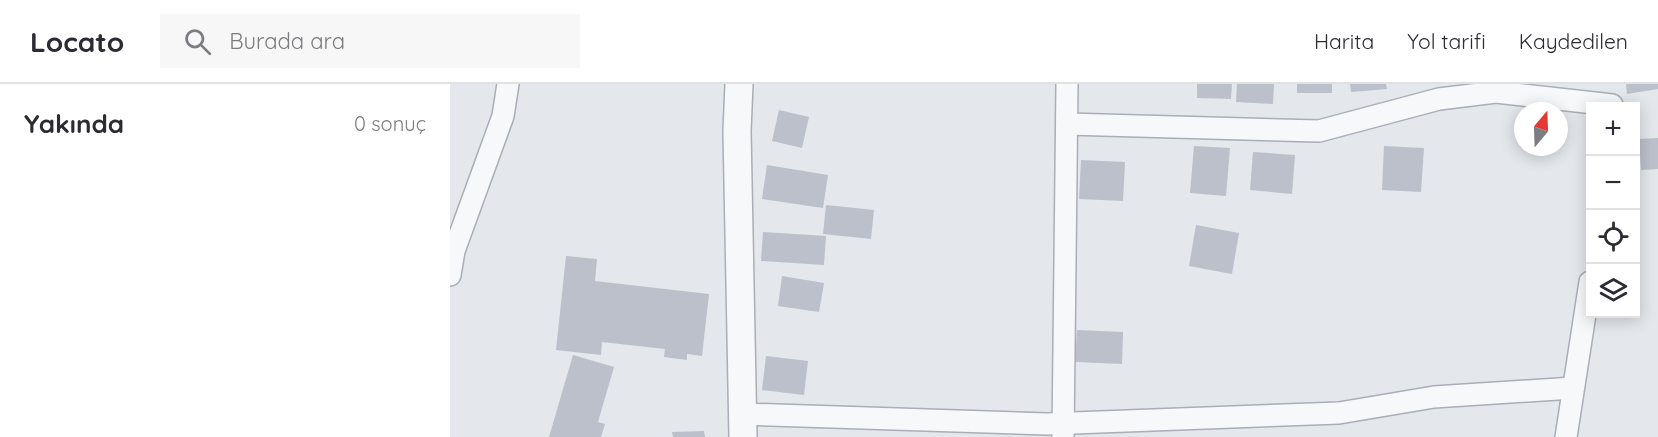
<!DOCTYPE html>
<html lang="tr">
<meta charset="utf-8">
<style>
:root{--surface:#fff;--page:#f7f7f7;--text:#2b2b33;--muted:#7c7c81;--line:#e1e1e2}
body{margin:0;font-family:Quicksand,sans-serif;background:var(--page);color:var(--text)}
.controls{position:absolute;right:18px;top:18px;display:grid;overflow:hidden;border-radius:0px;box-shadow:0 3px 15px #0003}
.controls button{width:54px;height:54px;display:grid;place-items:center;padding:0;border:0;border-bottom:2px solid var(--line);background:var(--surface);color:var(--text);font:30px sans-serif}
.compass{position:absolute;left:1064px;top:18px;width:54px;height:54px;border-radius:50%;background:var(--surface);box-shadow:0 3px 15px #0003;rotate:19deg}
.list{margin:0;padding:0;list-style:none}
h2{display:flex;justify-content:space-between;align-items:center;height:78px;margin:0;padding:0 24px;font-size:26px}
h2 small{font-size:20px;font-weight:400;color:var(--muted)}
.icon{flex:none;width:33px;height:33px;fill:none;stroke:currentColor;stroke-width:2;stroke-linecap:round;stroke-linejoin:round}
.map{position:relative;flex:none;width:1208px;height:353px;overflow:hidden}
header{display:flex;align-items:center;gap:36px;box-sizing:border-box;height:84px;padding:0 30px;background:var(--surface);border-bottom:2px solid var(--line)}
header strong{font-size:28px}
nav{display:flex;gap:33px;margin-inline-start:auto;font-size:21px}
.search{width:420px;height:54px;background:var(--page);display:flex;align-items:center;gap:15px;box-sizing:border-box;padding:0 21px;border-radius:0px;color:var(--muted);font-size:22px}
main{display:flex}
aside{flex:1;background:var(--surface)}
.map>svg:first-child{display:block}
.building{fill:#bbc0ca}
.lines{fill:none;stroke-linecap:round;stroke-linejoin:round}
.minor-casing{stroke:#a9aeb7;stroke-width:24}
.tertiary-casing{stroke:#a9aeb7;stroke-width:30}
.minor{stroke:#f7f8fa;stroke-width:21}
.tertiary{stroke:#f7f8fa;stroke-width:27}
</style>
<header>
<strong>Locato</strong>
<div class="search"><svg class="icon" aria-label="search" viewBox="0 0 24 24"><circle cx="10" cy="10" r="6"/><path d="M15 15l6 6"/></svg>Burada ara</div>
<nav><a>Harita</a><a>Yol tarifi</a><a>Kaydedilen</a></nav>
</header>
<main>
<aside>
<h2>Yakında<small>0 sonuç</small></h2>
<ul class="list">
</ul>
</aside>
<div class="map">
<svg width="1208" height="353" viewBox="0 0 1208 353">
<rect width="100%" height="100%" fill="#e4e7ec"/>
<g class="building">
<path d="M747,0H782L781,15L747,14Z"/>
<path d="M787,0H824L823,20L786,18Z"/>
<rect x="847" y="0" width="35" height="9"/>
<path d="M900,0H936L937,5L901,8Z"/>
<path d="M1176,0H1208V5L1177,10Z"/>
<path d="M329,26L359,33L352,64L322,57Z"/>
<path d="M1208,54V85L1191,86L1189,55Z"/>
<path d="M744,62L780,64L776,112L740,109Z"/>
<path d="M934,62L974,64L971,108L932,106Z"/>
<path d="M803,68L845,71L842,110L800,106Z"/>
<path d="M631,76L675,78L673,117L629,115Z"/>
<path d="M317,81L378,91L373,124L312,115Z"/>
<path d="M376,121L424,126L421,155L373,150Z"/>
<path d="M746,141L789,149L782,190L739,182Z"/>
<path d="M313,148L376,152L374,181L311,177Z"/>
<path d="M116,172L147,175L145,197L259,210L252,272L237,270V276L214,273L215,265L152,258L151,271L106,266Z"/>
<path d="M332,192L374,199L369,228L328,222Z"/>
<path d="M627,246L673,248L672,280L625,278Z"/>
<path d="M123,271L164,283L148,338L155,340L151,353H99Z"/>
<path d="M316,272L358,277L354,311L312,306Z"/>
<path d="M254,347L255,353H223L222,348Z"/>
</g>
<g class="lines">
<g class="minor-casing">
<g id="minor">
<path d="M617,40L869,47L989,15L1046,8L1162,21"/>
<path d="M0,191L4,167L53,32L58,0"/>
<path d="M293,330L597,340L889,329L984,313L1123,304"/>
<path d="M613,353L617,0"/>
<path d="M1116,353L1140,198"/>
</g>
</g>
<g class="tertiary-casing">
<path id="tertiary" d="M289,0L287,47L293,353"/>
</g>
<use href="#minor" class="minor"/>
<use href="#tertiary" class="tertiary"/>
</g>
</svg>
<div class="controls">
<button>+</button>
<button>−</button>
<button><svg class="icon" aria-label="locate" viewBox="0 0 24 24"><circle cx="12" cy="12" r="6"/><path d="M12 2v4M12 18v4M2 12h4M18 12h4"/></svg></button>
<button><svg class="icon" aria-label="layers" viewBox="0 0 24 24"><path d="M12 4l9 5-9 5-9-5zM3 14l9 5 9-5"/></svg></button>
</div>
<svg class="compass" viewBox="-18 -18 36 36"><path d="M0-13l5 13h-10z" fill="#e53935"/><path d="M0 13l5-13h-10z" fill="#7c7c81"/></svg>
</div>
</main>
